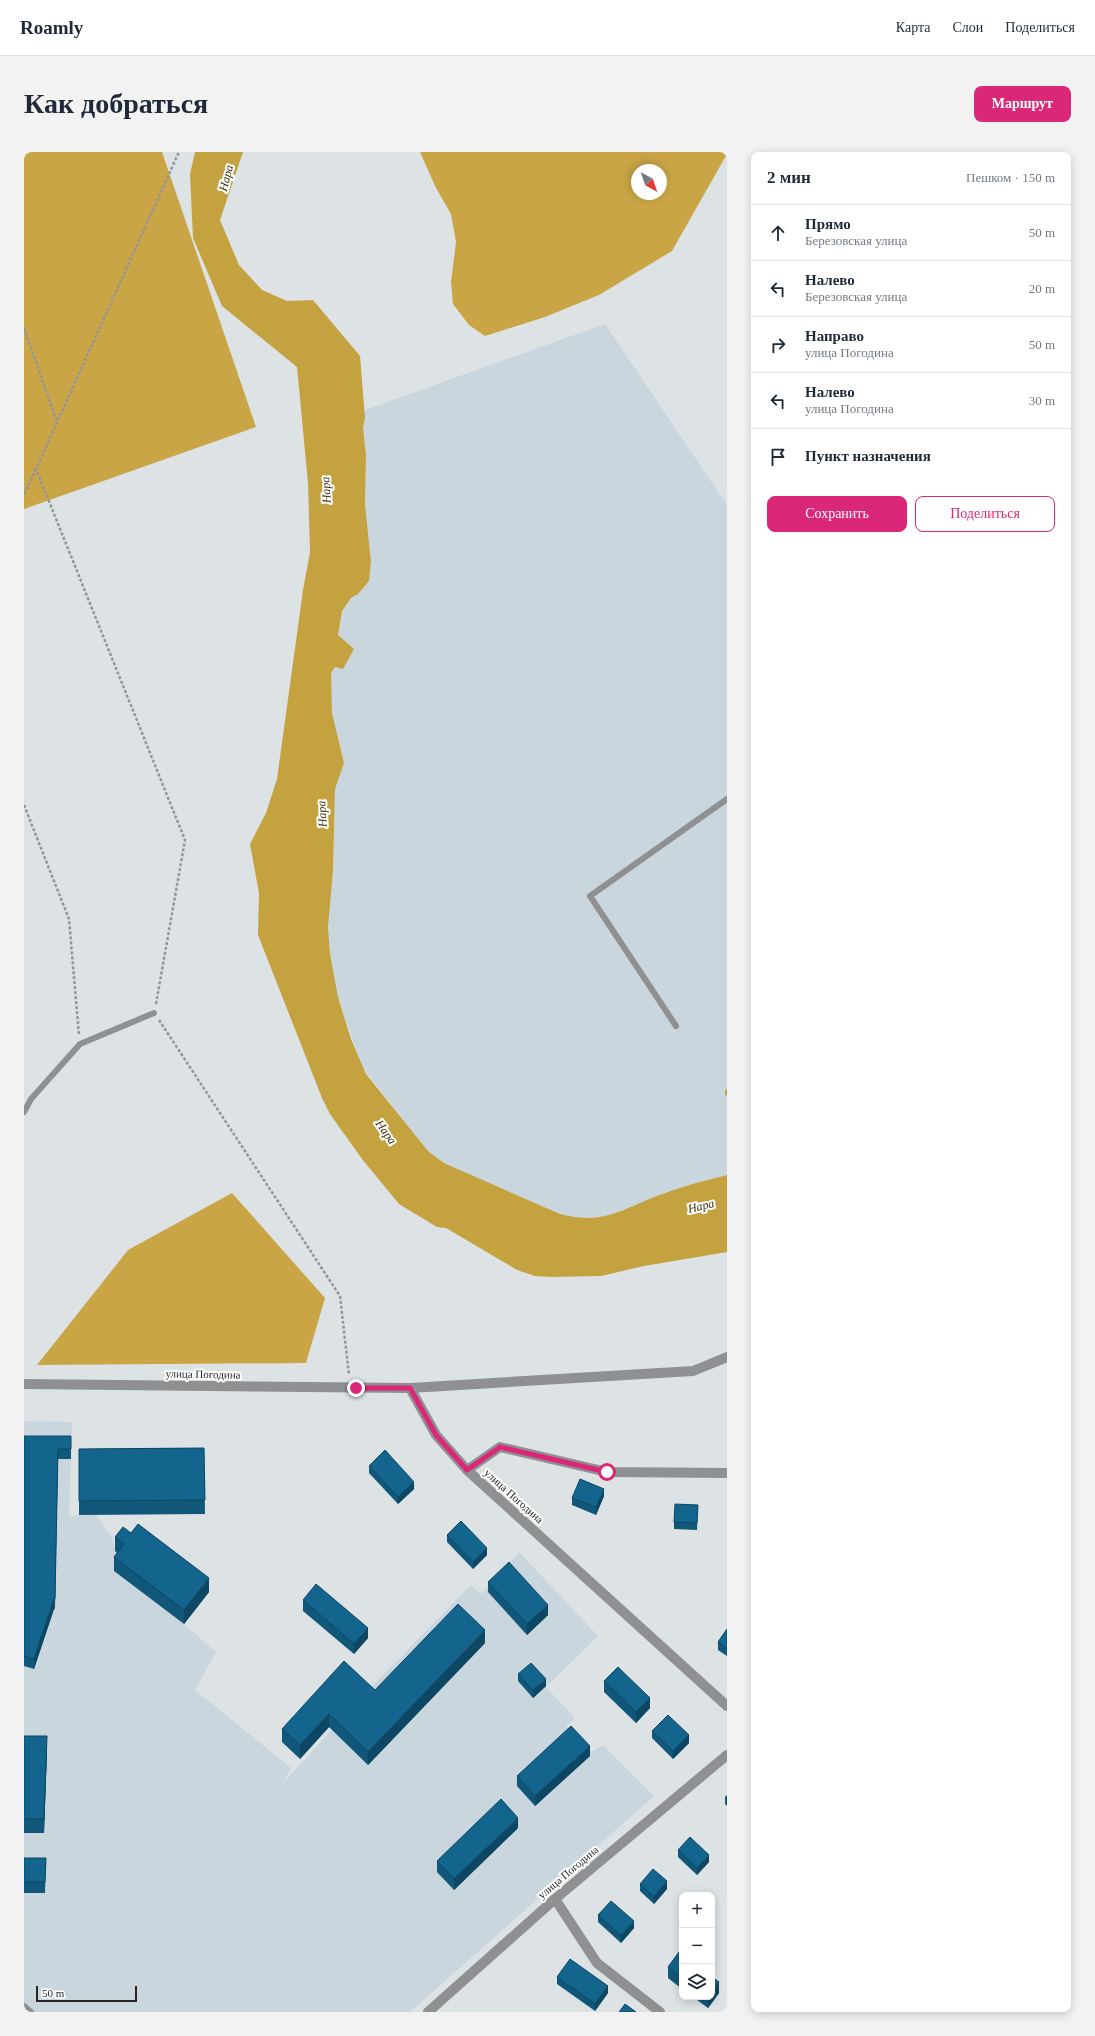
<!DOCTYPE html>
<html lang="ru">
<meta charset="utf-8">
<style>
:root{--surface:#fff;--page:#f2f2f3;--text:#1f2937;--muted:#747a83;--line:#e0e1e3;--accent:#db2777}
body{margin:0;font-family:Georgia,serif;background:var(--page);color:var(--text)}
.controls{position:absolute;right:12px;bottom:12px;display:grid;overflow:hidden;border-radius:8px;box-shadow:0 2px 10px #0003}
.controls button{width:36px;height:36px;display:grid;place-items:center;padding:0;border:0;border-bottom:1px solid var(--line);background:var(--surface);color:var(--text);font:20px sans-serif}
.compass{position:absolute;left:607px;top:12px;width:36px;height:36px;border-radius:50%;background:var(--surface);box-shadow:0 2px 10px #0003;rotate:140deg}
.scale{position:absolute;left:12px;bottom:10px;width:101px;box-sizing:border-box;padding-left:4px;border:2px solid #242627;border-top:0;font-size:11px;line-height:14px;white-space:nowrap;color:#242627;-webkit-text-stroke:3px #fff;paint-order:stroke}
.stop{position:absolute;width:12px;height:12px;margin:-9px;border:3px solid #db2777;border-radius:50%;background:#fff}
.stop.end{background:#db2777;border-color:#fff;box-shadow:0 1px 4px #0008}
.list{margin:0;padding:0;list-style:none}
h2{display:flex;justify-content:space-between;align-items:center;height:52px;margin:0;padding:0 16px;font-size:17px}
h2 small{font-size:13px;font-weight:400;color:var(--muted)}
.list li{display:grid;grid-template-columns:26px 1fr auto;gap:12px;align-items:center;box-sizing:border-box;height:56px;padding:0 16px;border-top:1px solid var(--line)}
.list b{display:block;font-size:15px;white-space:nowrap}
.list p{margin:0;font-size:13px;white-space:nowrap;color:var(--muted)}
.list em{font-size:13px;font-style:normal;color:var(--muted)}
.actions{display:flex;gap:8px;padding:12px 16px}
.actions a{flex:1;padding:9px 0;border:1px solid var(--accent);border-radius:8px;text-align:center;font-size:14px;color:var(--accent)}
.actions .main{background:var(--accent);color:#fff}
.icon{flex:none;width:22px;height:22px;fill:none;stroke:currentColor;stroke-width:2;stroke-linecap:round;stroke-linejoin:round}
.map{position:relative;flex:none;width:703px;height:1860px;overflow:hidden;border-radius:8px}
header{display:flex;align-items:center;gap:24px;box-sizing:border-box;height:56px;padding:0 20px;background:var(--surface);border-bottom:1px solid var(--line)}
header strong{font-size:19px}
nav{display:flex;gap:22px;margin-inline-start:auto;font-size:14px}
.intro{display:flex;align-items:center;justify-content:space-between;box-sizing:border-box;height:96px;padding:0 24px}
h1{margin:0;font-size:28px}
.button{padding:10px 18px;border-radius:8px;background:var(--accent);color:#fff;font-size:14px;font-weight:700}
main{display:flex;gap:24px;padding:0 24px}
aside{flex:1;background:var(--surface);border-radius:8px;box-shadow:0 2px 10px #0003}
.map>svg:first-child{display:block}
.built{fill:#cad6de}
.forest{fill:#c9a545;fill-rule:evenodd}
.water{fill:#c5a240}
.lines{fill:none;stroke-linecap:round;stroke-linejoin:round}
.stream{stroke:#c5a240;stroke-width:4}
.path{stroke:#929698;stroke-width:2.5;stroke-dasharray:3 2;stroke-linecap:butt}
.service{stroke:#8e9091;stroke-width:6}
.minor{stroke:#8e9091;stroke-width:10}
.tertiary{stroke:#8e9091;stroke-width:10}
.wall{fill:#105779}
.shaded-wall{fill:#0d4763}
.building{fill:#13658d;stroke:#0d4763}
.route{stroke:#db2777;stroke-width:5}
.labels{text-anchor:middle;stroke-width:4;stroke-linejoin:round;paint-order:stroke}
.street-label{font-size:11px;fill:#242627;stroke:#fff}
.water-label{font-size:12px;font-style:italic;fill:#3b2c01;stroke:#fff}
</style>
<header>
<strong>Roamly</strong>
<nav><a>Карта</a><a>Слои</a><a>Поделиться</a></nav>
</header>
<div class="intro"><h1>Как добраться</h1><a class="button">Маршрут</a></div>
<main>
<div class="map">
<svg width="703" height="1860" viewBox="0 0 703 1860">
<rect width="100%" height="100%" fill="#dde2e5"/>
<g class="built">
<path d="M581,172L703,353V1023L643,1040L587,1064L552,1066L536,1062L420,1011L404,999L338,915L314,845L306,802L304,775L309,718L311,637L320,611L307,561V521L311,515L326,504L330,497L314,483L318,459L327,446L334,442L345,429L347,410L341,352L342,303L339,276L341,258Z"/>
<path d="M0,1269L48,1270L45,1364L72,1363L89,1387L91,1399L100,1406L90,1419L160,1472L192,1500L171,1538L267,1616L259,1631L349,1533L447,1433L457,1442L495,1400L574,1484L522,1535L551,1566L542,1575L567,1600L579,1593L630,1644L386,1860H0Z"/>
</g>
<g class="forest">
<path d="M0,0H138L232,275L0,357Z"/>
<path d="M396,0H703V2L648,99L575,143L521,165L461,184L445,173L429,152L427,130L432,90L427,62L411,34ZM613,18H637V42H613Z"/>
<path d="M208,1041L301,1146L282,1211L13,1213L104,1098Z"/>
</g>
<path class="water" d="M171,0H219L196,68L215,113L238,138L263,149L289,148L336,204L341,266L339,276L342,303L341,352L347,410L345,429L334,442L327,446L318,459L314,483L330,497L319,517L311,515L307,521L308,561L320,611L311,637L309,718L304,775L306,802L314,845L327,887L342,922L404,999L420,1011L536,1062C582,1074 601,1055 641,1041C660,1034 683,1028 703,1023V1100L620,1114L577,1124L527,1125L511,1124L493,1118L422,1076L413,1075L375,1052L338,1007L306,962L298,946L234,783L235,741L226,692L242,661L253,627L279,438L286,400L284,331L273,215L198,154L169,86L166,22Z"/>
<g class="lines">
<path class="stream" d="M703,939V942"/>
<g class="path">
<path d="M0,176L33,270"/>
<path d="M0,342L12,317"/>
<path d="M0,653L45,767L55,883"/>
<path d="M132,852L161,688L12,317L155,0"/>
<path d="M135,868L316,1144L325,1223"/>
</g>
<g class="service">
<path d="M652,874L566,744L703,647"/>
<path d="M0,960L7,947L56,892L130,861"/>
<path d="M0,1854L7,1860"/>
</g>
<g class="minor">
<path d="M443,1318L476,1295L583,1320L703,1321"/>
<path d="M531,1747L573,1811L636,1860"/>
<path d="M404,1860L531,1747L703,1603"/>
</g>
<g class="tertiary">
<path d="M0,1232L386,1236L412,1283L443,1318L703,1554"/>
<path d="M386,1236L669,1219L703,1205"/>
</g>
</g>
<g class="wall">
<path d="M0,1284H47V1307H34L31,1457H30L10,1517L0,1514Z"/>
<path d="M180,1296L181,1362L55,1363V1297Z"/>
<path d="M345,1314L390,1337L374,1352L345,1321Z"/>
<path d="M580,1344L572,1363L548,1353V1346Z"/>
<path d="M674,1353L673,1378L650,1377V1370Z"/>
<path d="M107,1381L185,1440L160,1472L90,1419V1405L93,1401L91,1399V1385Z"/>
<path d="M423,1383L463,1403L449,1417L423,1390Z"/>
<path d="M464,1430L524,1463L503,1483L464,1440Z"/>
<path d="M279,1448L344,1486L330,1502L279,1459Z"/>
<path d="M703,1477V1504L694,1498V1490Z"/>
<path d="M461,1491L344,1613L305,1575L276,1607L258,1590V1577Z"/>
<path d="M494,1522L522,1534L509,1546L494,1529Z"/>
<path d="M580,1529L626,1556L612,1571L580,1540Z"/>
<path d="M628,1579L665,1591L649,1607L628,1586Z"/>
<path d="M0,1584L23,1598L20,1681H0Z"/>
<path d="M566,1604L511,1654L493,1634V1624Z"/>
<path d="M703,1643V1654L701,1652V1645Z"/>
<path d="M494,1676L430,1738L413,1720V1709Z"/>
<path d="M654,1698L685,1710L673,1723L654,1705Z"/>
<path d="M0,1706H22L21,1741H0Z"/>
<path d="M616,1732L643,1737L630,1752L616,1739Z"/>
<path d="M574,1763L610,1776L597,1791L574,1770Z"/>
<path d="M658,1802V1837L644,1826V1815Z"/>
<path d="M533,1825L584,1841L571,1859L533,1832Z"/>
<path d="M695,1841L684,1856L669,1845H688Z"/>
</g>
<g class="shaded-wall">
<path d="M390,1330V1337L374,1352V1345Z"/>
<path d="M580,1337V1344L572,1363V1355Z"/>
<path d="M463,1396V1403L449,1417V1410Z"/>
<path d="M185,1426V1440L160,1472V1458Z"/>
<path d="M30,1447V1457L10,1517V1507Z"/>
<path d="M524,1453V1463L503,1483V1472Z"/>
<path d="M344,1476V1486L330,1502V1492Z"/>
<path d="M461,1478V1491L344,1613V1600Z"/>
<path d="M522,1527V1534L509,1546V1538Z"/>
<path d="M626,1546V1556L612,1571V1560Z"/>
<path d="M305,1562V1575L276,1607V1593Z"/>
<path d="M665,1583V1591L649,1607V1599Z"/>
<path d="M23,1584V1598L20,1681V1667Z"/>
<path d="M566,1594V1604L511,1654V1644Z"/>
<path d="M494,1666V1676L430,1738V1727Z"/>
<path d="M685,1703V1710L673,1723V1716Z"/>
<path d="M643,1729V1737L630,1752V1745Z"/>
<path d="M610,1769V1776L597,1791V1784Z"/>
<path d="M695,1830V1841L684,1856V1845H688V1840Z"/>
<path d="M584,1834V1841L571,1859V1852Z"/>
</g>
<g class="building">
<path d="M0,1284H47V1297H34L31,1447H30L10,1507L0,1504Z"/>
<path d="M180,1296L181,1348L55,1349V1297Z"/>
<path d="M361,1298L390,1330L374,1345L345,1314Z"/>
<path d="M556,1327L580,1337L572,1355L548,1346Z"/>
<path d="M651,1352L674,1353L673,1371L650,1370Z"/>
<path d="M437,1369L463,1396L449,1410L423,1383Z"/>
<path d="M114,1372L185,1426L160,1458L90,1405L100,1392L91,1385L99,1375L107,1381Z"/>
<path d="M485,1410L524,1453L503,1472L464,1430Z"/>
<path d="M292,1432L344,1476L330,1492L279,1448Z"/>
<path d="M434,1452L461,1478L344,1600L305,1562L276,1593L258,1577L320,1509L351,1538Z"/>
<path d="M703,1477V1497L694,1490Z"/>
<path d="M507,1511L522,1527L509,1538L494,1522Z"/>
<path d="M594,1515L626,1546L612,1560L580,1529Z"/>
<path d="M644,1563L665,1583L649,1599L628,1579Z"/>
<path d="M547,1574L566,1594L511,1644L493,1624Z"/>
<path d="M0,1584H23L20,1667H0Z"/>
<path d="M477,1647L494,1666L430,1727L413,1709Z"/>
<path d="M666,1685L685,1703L673,1716L654,1698Z"/>
<path d="M0,1706H22L21,1730H0Z"/>
<path d="M629,1717L643,1729L630,1745L616,1732Z"/>
<path d="M587,1749L610,1769L597,1784L574,1763Z"/>
<path d="M655,1800L658,1802V1826L644,1815Z"/>
<path d="M546,1807L584,1834L571,1852L533,1825Z"/>
<path d="M688,1825L695,1830L688,1840Z"/>
<path d="M601,1852L612,1860H595Z"/>
</g>
<g class="lines">
<path class="route" d="M332,1236H386L412,1283L443,1318L476,1295L583,1320"/>
</g>
<g class="labels">
<g class="street-label">
<text transform="translate(179 1222) rotate(1)" y="4">улица Погодина</text>
<text transform="translate(490 1344) rotate(42)" y="4">улица Погодина</text>
<text transform="translate(544 1720) rotate(-40)" y="4">улица Погодина</text>
</g>
<g class="water-label">
<text transform="translate(202 26) rotate(-75)" y="4">Нара</text>
<text transform="translate(302 338) rotate(-93)" y="4">Нара</text>
<text transform="translate(298 662) rotate(-93)" y="4">Нара</text>
<text transform="translate(362 980) rotate(54)" y="4">Нара</text>
<text transform="translate(677 1054) rotate(-13)" y="4">Нара</text>
</g>
</g>
</svg>
<div class="controls">
<button>+</button>
<button>−</button>
<button><svg class="icon" aria-label="layers" viewBox="0 0 24 24"><path d="M12 4l9 5-9 5-9-5zM3 14l9 5 9-5"/></svg></button>
</div>
<svg class="compass" viewBox="-18 -18 36 36"><path d="M0-13l5 13h-10z" fill="#e53935"/><path d="M0 13l5-13h-10z" fill="#747a83"/></svg>
<div class="scale">50 m</div>
<div class="stop" style="left:583px;top:1320px"></div>
<div class="stop end" style="left:332px;top:1236px"></div>
</div>
<aside>
<h2>2 мин<small>Пешком · 150 m</small></h2>
<ul class="list">
<li><svg class="icon" aria-label="ahead" viewBox="0 0 24 24"><path d="M12 20V5M6 11l6-6 6 6"/></svg><div><b>Прямо</b><p>Березовская улица</p></div><em>50 m</em></li>
<li><svg class="icon" aria-label="left" viewBox="0 0 24 24"><path d="M17 20v-9H6M10 6l-5 5 5 5"/></svg><div><b>Налево</b><p>Березовская улица</p></div><em>20 m</em></li>
<li><svg class="icon" aria-label="right" viewBox="0 0 24 24"><path d="M7 20v-9h11M14 6l5 5-5 5"/></svg><div><b>Направо</b><p>улица Погодина</p></div><em>50 m</em></li>
<li><svg class="icon" aria-label="left" viewBox="0 0 24 24"><path d="M17 20v-9H6M10 6l-5 5 5 5"/></svg><div><b>Налево</b><p>улица Погодина</p></div><em>30 m</em></li>
<li><svg class="icon" aria-label="arrive" viewBox="0 0 24 24"><path d="M6 21V4h12l-3 4 3 4H6"/></svg><div><b>Пункт назначения</b></div></li>
</ul>
<div class="actions"><a class="main">Сохранить</a><a>Поделиться</a></div>
</aside>
</main>
